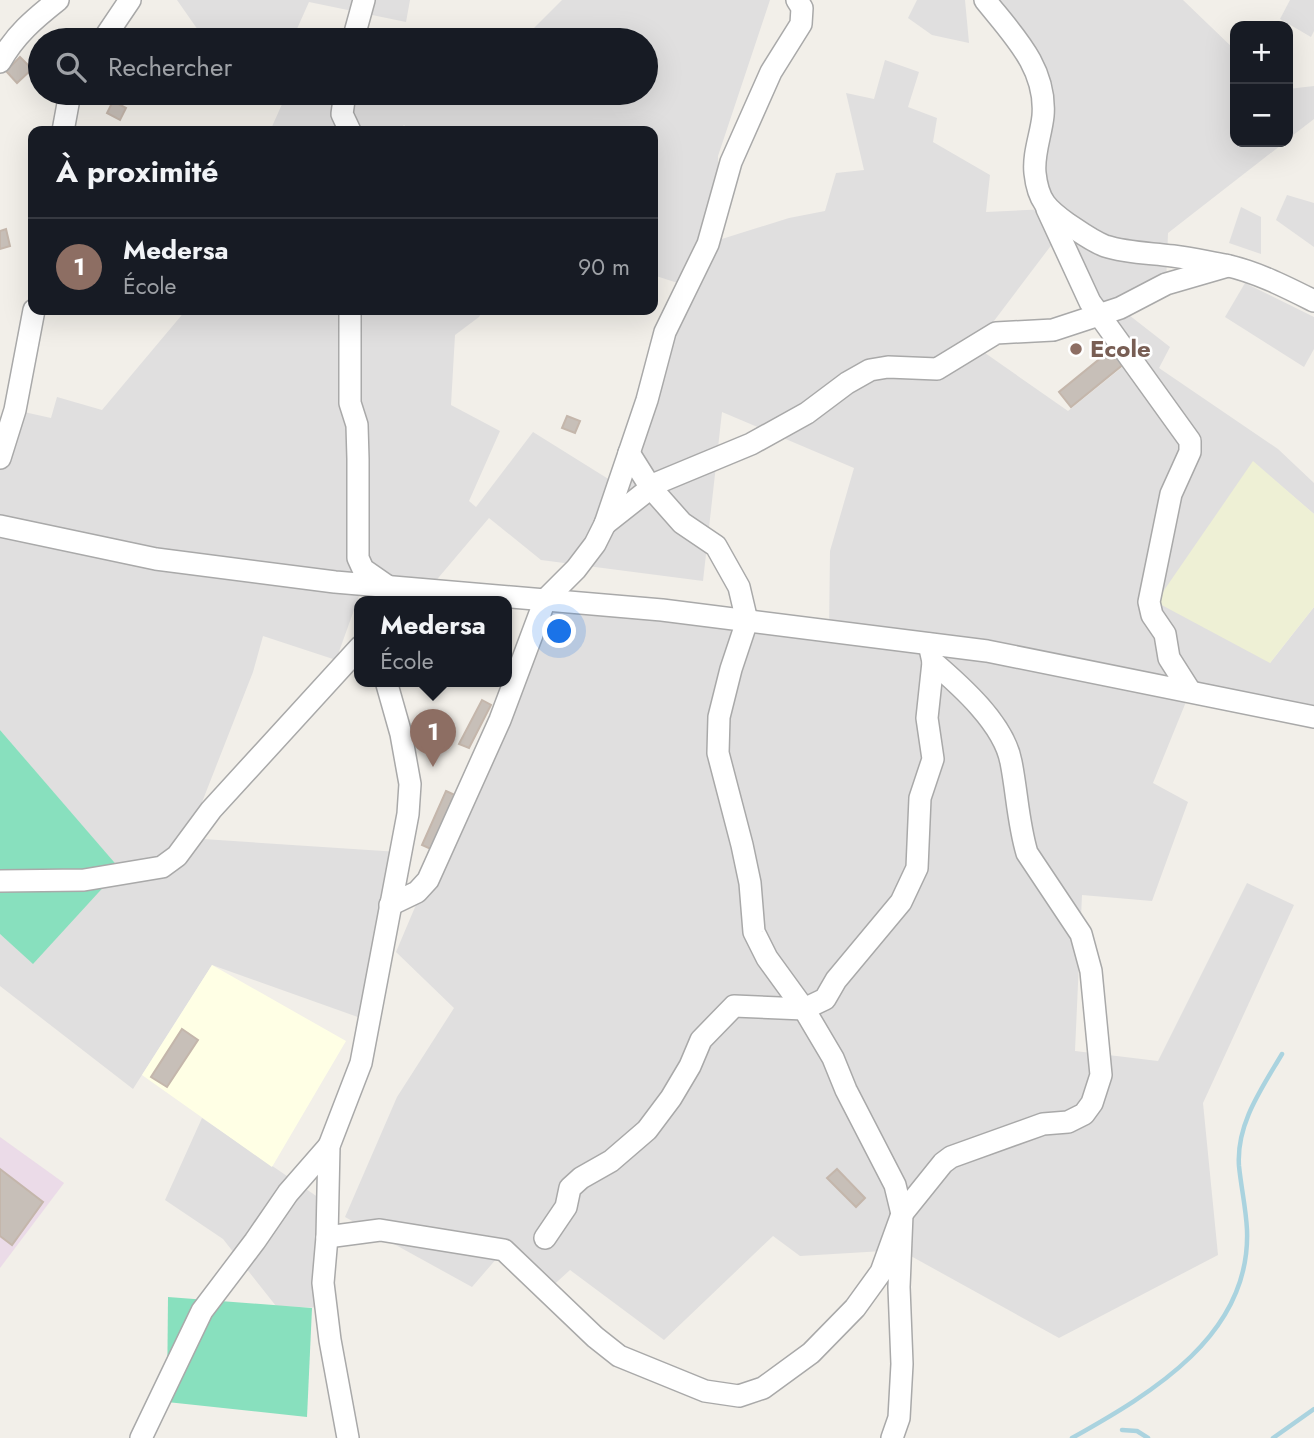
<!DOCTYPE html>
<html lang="fr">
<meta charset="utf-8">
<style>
:root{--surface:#171b24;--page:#242831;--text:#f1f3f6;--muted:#9ea1a6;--line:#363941;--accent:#1a73e8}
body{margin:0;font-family:Jost,sans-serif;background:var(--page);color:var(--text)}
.controls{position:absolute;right:21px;top:21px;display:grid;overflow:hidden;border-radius:14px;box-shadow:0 7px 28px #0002}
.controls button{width:63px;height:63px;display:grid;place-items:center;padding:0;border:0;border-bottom:2px solid var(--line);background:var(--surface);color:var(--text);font:35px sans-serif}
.you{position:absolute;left:560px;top:632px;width:24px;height:24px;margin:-18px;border:5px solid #fff;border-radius:50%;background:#1a73e8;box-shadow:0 0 0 10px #1a73e833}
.badge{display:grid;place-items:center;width:46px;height:46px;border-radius:50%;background:var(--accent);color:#fff;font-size:23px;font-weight:700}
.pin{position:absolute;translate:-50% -58px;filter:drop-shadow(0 2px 4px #0008)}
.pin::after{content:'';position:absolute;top:37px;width:24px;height:21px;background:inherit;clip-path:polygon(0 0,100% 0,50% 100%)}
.popup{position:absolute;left:354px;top:596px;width:158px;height:91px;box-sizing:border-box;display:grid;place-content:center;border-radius:14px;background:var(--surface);filter:drop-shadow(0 2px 5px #0005);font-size:23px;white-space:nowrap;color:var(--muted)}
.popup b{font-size:26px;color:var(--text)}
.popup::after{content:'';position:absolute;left:50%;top:100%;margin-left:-14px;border:14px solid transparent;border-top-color:var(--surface)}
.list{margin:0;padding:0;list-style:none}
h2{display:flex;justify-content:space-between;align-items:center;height:91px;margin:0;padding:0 28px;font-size:30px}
h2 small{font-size:23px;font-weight:400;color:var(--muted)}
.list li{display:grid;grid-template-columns:46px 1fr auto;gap:21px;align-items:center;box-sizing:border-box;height:98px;padding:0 28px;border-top:2px solid var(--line)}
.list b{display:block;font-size:26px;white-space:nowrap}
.list p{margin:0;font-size:23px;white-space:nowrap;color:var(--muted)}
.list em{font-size:23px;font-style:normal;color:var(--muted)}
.icon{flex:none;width:38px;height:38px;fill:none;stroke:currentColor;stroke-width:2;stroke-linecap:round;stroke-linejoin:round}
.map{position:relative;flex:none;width:1314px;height:1438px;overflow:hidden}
.search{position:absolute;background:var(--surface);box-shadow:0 7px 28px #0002;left:28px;top:28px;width:630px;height:77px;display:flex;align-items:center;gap:18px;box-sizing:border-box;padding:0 24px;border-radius:38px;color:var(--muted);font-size:26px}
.panel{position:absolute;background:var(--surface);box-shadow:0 7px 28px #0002;left:28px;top:126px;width:630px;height:189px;border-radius:14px}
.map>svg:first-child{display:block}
.residential{fill:#e0dfdf;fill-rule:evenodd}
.industrial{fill:#ebdbe8}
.education{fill:#ffffe5}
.farmland{fill:#eef0d5}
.pitch{fill:#88e0be}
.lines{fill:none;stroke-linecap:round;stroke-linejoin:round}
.stream{stroke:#aad3df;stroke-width:4.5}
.building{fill:#c7bfb8;stroke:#c4b6ab;stroke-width:2}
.minor-casing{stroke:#a9a9a9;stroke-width:24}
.minor{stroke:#fff;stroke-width:21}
.education-dot{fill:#8d6e63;stroke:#fff;stroke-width:2.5}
.labels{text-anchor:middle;stroke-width:5;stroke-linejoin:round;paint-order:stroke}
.education-label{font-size:24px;font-weight:bold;fill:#785e54;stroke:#fff;text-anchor:start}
</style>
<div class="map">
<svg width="1314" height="1438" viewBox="0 0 1314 1438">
<rect width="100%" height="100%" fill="#f2efe9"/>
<g class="residential">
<path d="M177,0H410L406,22L309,2L292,40L275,33L265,40H205Z"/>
<path d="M562,0H770L718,156V203L709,243L789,218L825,211L836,173L864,170L846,93L874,99L885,60L919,72L908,107L937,118L933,142L990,175L986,212L1047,209L1042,94L985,0H1183L1235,50V142H1285L1168,233L1166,284L1120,308L1170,347L1159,368L1278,449L1314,483V514L1253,462L1270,663L1314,607V717L1190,692L1153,783L1188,802L1152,901L1082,895L1075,1051L1158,1061L1247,883L1294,905L1203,1103L1218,1255L1059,1338L900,1250L800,1256L773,1236L664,1340L570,1270L547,1291L504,1250L472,1287L345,1217L397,1097L454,1008L396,952L545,600L829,631L830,551L854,468L722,412L703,581L541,560L489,518L428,590L363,585L336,660L263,636L253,672L188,838L399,852L369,1021L212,965L133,1089L0,986V934L33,963L119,869L0,730V458L15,410L51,418L57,397L102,410L186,310H483L479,317L455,335L451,405L500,431L469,501L476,507L533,432L618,485L687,286L653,275V208L657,196L653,194V131H411L404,125L398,131H270L287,93H369L375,98L381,93H434L445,100L452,93H646V40H522ZM1059,235L1131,360L1068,411L975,346Z"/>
<path d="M917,0H965L969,43L932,35L908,18Z"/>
<path d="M1290,0H1314V31L1311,37L1280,19Z"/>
<path d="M1314,86V119L1288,139V89Z"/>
<path d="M1287,195L1314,203V247L1276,220Z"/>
<path d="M1241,207L1261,217V254L1229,243Z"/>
<path d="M1245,283L1314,317V349L1304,367L1225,317Z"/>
<path d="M202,1118L328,1204L326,1308L276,1306L223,1239L165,1200Z"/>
</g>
<path class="industrial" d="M0,1137L64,1183L0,1268Z"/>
<path class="education" d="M212,965L346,1041L272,1167L142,1075Z"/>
<path class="farmland" d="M1253,461L1314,514V607L1270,663L1156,602Z"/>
<g class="pitch">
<path d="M0,730L120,869L33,964L0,934Z"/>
<path d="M168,1297L312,1308L307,1417L167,1402Z"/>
</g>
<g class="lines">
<g class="stream">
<path d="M1122,1430L1137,1431L1148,1438"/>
<path d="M1072,1438C1152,1393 1251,1335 1247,1230C1246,1208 1241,1187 1239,1166C1236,1124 1262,1088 1282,1054"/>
<path d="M1273,1438L1314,1409"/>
</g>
</g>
<g class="building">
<path d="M20,57L32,69L17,83L6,71Z"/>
<path d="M113,101L126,108L120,120L107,113Z"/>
<path d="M6,229L10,246L0,249V231Z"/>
<path d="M1113,348L1125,363L1071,407L1059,392Z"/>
<path d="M567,416L580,421L575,433L562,428Z"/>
<path d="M482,700L491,705L469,748L459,744Z"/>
<path d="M446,791L457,796L433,850L422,845Z"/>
<path d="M182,1029L198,1040L167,1087L151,1077Z"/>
<path d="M0,1169L43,1202L12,1245L0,1236Z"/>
<path d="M837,1169L865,1198L856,1207L827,1178Z"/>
</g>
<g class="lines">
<g class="minor-casing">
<g id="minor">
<path d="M985,0C1013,35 1047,68 1043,116C1041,135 1033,154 1035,173C1038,201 1047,209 1068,224C1080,232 1092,241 1105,246C1127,253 1150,253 1173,256C1190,258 1208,262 1225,265C1257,272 1286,287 1314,301"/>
<path d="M103,40L130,0"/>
<path d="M353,40L364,0"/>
<path d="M0,62C15,35 34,19 58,0"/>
<path d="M345,93L342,114L350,131"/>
<path d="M63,131L70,93"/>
<path d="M1047,209L1090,302L1190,441V452L1171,494L1149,602L1152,615L1165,634L1169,658L1190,691"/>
<path d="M350,310V403L357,425L358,459V558L363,569L386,585"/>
<path d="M629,453L651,488L682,523L716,546L739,587L747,621L731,669L719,717L718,753L742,845L750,883L754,932L767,958L804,1009L833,1058L846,1090L895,1185L902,1214L899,1287L902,1364L899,1418L892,1438"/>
<path d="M0,458L15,410L34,310"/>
<path d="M605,524L657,483L751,444L807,413L847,383L870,370L888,367L937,369L996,333L1053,330L1120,308L1166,284L1228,266"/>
<path d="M0,526L156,559L335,582L662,610L987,651L1314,717"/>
<path d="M0,881L84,880L162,867L177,856L211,810L360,647"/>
<path d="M390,905L417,892L428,880L500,720L545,600L576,569L595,544L605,524L647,400L665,332L708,244L731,162L771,72L801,24L802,8L797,0"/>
<path d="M327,1237L380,1230L504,1250L595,1337L619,1356L705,1391L739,1396L763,1388L811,1353L855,1308L881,1272L902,1214L943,1163L951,1157L1043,1124L1068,1122L1084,1114L1092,1103L1101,1075L1091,971L1081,934L1027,853C1018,823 1017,792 1011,762C1004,724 961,686 933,662L929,644"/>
<path d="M545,1238L566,1207L570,1188L581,1178L611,1161L647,1130L671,1098L690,1066L701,1040L734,1006L804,1009L825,999L836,980L901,902L917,868L920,798L933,759L927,718L933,662"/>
<path d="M141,1438L202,1311L255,1241L288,1193L329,1146"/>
<path d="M348,1438L330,1340L323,1283L327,1237L329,1146L361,1063L408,814L410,784L401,734L386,681"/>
</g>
</g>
<use href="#minor" class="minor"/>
</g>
<circle class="education-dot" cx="1076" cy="349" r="7"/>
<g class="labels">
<g class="education-label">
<text x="1090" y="357">Ecole</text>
</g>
</g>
</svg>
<div class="controls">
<button>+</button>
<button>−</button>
</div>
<div class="you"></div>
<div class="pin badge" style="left:433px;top:767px;background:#8d6e63">1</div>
<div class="popup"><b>Medersa</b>École</div>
<div class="search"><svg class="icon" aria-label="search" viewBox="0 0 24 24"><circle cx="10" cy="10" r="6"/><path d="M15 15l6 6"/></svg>Rechercher</div>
<section class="panel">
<h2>À proximité<small></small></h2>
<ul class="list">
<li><span class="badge" style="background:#8d6e63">1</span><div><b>Medersa</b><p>École</p></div><em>90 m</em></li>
</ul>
</section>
</div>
